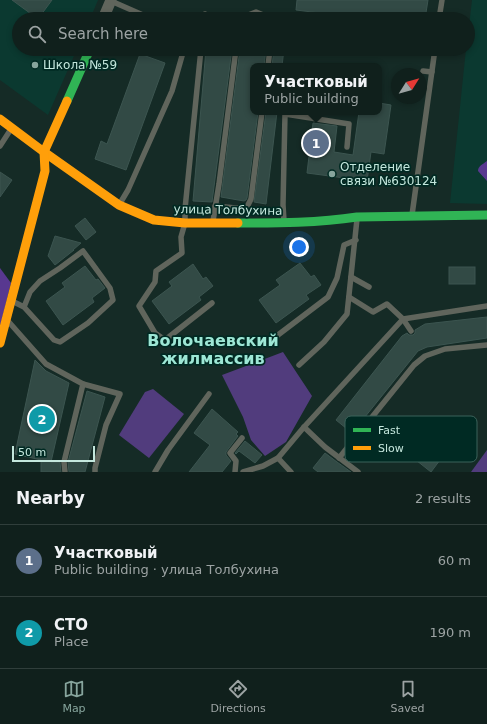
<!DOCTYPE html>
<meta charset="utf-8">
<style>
:root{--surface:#10201c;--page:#1e2d29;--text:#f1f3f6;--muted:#9ca3a3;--line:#303e3b;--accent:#87a59d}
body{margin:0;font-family:"DejaVu Sans",sans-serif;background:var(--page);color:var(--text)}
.compass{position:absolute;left:391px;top:68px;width:36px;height:36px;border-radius:50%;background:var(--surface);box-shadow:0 2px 6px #0003;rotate:53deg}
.scale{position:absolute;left:12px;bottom:10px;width:83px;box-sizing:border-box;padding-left:4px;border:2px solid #c4e7dd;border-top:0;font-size:11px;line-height:14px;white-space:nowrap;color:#c4e7dd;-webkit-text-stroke:3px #002a23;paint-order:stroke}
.you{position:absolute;left:299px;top:247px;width:14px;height:14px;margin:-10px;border:3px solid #fff;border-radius:50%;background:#1a73e8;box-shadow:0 0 0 6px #1a73e833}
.badge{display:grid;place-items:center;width:26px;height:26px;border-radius:50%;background:var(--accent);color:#fff;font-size:13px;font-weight:700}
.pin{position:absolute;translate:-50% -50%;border:2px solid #fff;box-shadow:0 1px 4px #0006}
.popup{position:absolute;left:250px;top:63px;width:132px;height:52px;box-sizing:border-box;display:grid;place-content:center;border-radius:8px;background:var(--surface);filter:drop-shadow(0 1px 3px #0005);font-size:13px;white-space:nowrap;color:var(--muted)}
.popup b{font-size:15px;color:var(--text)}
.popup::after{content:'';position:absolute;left:50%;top:100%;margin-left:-8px;border:8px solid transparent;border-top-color:var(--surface)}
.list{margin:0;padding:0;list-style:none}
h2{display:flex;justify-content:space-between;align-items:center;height:52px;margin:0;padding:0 16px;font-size:17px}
h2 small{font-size:13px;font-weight:400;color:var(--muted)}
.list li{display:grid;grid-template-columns:26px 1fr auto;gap:12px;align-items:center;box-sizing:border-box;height:72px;padding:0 16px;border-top:1px solid var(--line)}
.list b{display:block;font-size:15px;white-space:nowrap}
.list p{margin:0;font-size:13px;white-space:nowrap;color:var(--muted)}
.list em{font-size:13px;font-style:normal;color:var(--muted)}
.icon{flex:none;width:22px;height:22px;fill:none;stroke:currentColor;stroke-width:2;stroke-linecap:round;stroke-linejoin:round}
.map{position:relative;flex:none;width:487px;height:472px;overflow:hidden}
.search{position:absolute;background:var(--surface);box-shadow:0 2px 6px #0003;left:12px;right:12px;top:12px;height:44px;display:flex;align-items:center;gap:10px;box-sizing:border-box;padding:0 14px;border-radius:22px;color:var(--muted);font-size:15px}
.sheet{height:196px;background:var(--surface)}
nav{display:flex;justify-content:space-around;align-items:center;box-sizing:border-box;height:56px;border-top:1px solid var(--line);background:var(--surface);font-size:11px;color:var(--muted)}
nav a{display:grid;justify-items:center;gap:2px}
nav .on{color:var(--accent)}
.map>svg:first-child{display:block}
.built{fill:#0b3930}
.green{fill:#513c7d}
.forest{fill:#583890}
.building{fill:#324a45;stroke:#3c5550}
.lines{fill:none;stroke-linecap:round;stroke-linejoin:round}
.lane{stroke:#60655c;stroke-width:5.5}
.street{stroke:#60655c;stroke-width:11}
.fast{stroke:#30b455;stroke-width:9}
.slow{stroke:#ff9f0a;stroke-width:9}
.poi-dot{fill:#87a59d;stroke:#002a23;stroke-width:1.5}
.labels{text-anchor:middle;stroke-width:3.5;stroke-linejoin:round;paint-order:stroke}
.poi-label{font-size:12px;fill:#c4e7dd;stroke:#002a23;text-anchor:start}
.street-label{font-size:12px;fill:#c4e7dd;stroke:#002a23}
.district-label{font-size:16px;font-weight:bold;fill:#9de7d5;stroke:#002a23}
.key{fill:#002a23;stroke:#3b635b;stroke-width:1}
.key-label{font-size:11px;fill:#c4e7dd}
</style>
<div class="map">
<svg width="487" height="472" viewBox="0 0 487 472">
<rect width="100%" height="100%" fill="#152b26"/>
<g class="built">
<path d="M0,0H98L90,19H19V49H77L48,115L0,80Z"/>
<path d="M472,0H487V204L450,203L466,49H468V35Z"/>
</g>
<g class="green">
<path d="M283,352L312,396L286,442L265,456L251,440L243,417L222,375Z"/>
<path d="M153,389L184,414L149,458L119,435L145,392Z"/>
<path d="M487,450V472H471Z"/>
</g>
<g class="forest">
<path d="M487,161V181L478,171C478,166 483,164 487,161Z"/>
<path d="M0,268L11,283L0,327Z"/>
</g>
<g class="building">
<path d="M12,0H52L38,19Z"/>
<path d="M297,0H428L425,19H368L296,10Z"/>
<path d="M206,49H232L212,202L193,201Z"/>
<path d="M240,49H266L264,66H253V112H258L247,198L246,200L244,201L221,197Z"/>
<path d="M274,49H284L282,66H272Z"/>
<path d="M140,54L165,63L126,170L95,159L101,141L107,144Z"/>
<path d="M379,103L391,105L384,154L371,152L367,181L307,173L313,123L337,126L334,152L353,155L359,112H379Z"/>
<path d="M266,112H277L266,204L254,202Z"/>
<path d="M0,172L12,180L0,197Z"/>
<path d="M85,218L96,232L86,240L75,226Z"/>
<path d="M55,236L81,243L73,250H74L55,265L48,256Z"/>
<path d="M300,263L311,277L314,275L321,285L306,295L309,299L276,323L259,300L280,285L276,280Z"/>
<path d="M193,264L203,279L206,277L213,286L199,297L201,300L169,324L152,301L172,286L169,282Z"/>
<path d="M85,266L96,280L98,279L105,288L92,298L94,302L63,325L46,301L65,287L62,283Z"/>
<rect x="449" y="267" width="26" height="17"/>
<path d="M487,317V338L427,347L418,351L352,433L336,420L402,336L407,333L409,335H413L415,333V330L425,324Z"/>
<path d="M35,360L46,371L69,383L51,462H60L61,472H41V460L15,454Z"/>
<path d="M87,391L105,397L85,472H69L68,462Z"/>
<path d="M212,409L238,432L236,434L238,436L226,452V455L231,461L222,472H189L210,445L194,433Z"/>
<path d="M413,434L443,456L431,472L402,449Z"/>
<path d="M245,441L262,455L255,463L239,451L236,454L235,453Z"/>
<path d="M325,453L337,462L351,472H318L313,468Z"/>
</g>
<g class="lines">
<g class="lane">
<path d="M111,1L152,19"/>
<path d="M204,19L205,14"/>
<path d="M242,19L243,17L256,12L273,19"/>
<path d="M439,19L442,0"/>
<path d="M201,49L185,209V223L181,237L182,253L156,271L155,282L139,306L155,333L165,340L212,303"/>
<path d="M268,66L270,49"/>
<path d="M423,71L432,72"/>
<path d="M0,146L11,129"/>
<path d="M119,205L128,190L172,91L184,49"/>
<path d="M215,206L246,209L251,199L262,112"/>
<path d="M412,215L435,49"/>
<path d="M213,221L219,184L236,49"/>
<path d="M284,221L283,205L285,114L349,124L347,147"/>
<path d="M351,277L369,287"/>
<path d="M349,297L373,312L387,304L403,319L411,331"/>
<path d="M12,301L24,307L54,340L60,342L88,323L113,300L110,288L83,251L60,268L40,281L30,292L24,307"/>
<path d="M8,321L46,364L83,384L64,462L65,472"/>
<path d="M274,338L328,297L337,278L344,245L356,240"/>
<path d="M299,365L324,342L347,314L357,219"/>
<path d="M83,384L120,394L106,425L95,468V472"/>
<path d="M304,427L325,447L358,472"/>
<path d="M278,458L291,472"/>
<path d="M339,458L414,365L425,356L445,349L487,345"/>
<path d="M155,472L168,450L209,394"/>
<path d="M235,472L236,461L230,453L242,438"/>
<path d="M243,472L263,466L278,458L304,427L403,319L487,306"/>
</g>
<path class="street" d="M103,19L111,0"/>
<g class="fast">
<path d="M67,101L90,49"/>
<path d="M238,223C278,223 318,223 357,217L487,215"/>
</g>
<g class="slow">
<path d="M0,119L44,152L119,205L154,220L185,223H238"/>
<path d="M0,343L45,171L44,152L67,101"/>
</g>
</g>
<g class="poi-dot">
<circle cx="35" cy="65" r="4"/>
<circle cx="332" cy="174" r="4"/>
</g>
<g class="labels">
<g class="poi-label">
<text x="43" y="69">Школа №59</text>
<text x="340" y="171">Отделение<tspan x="340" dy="14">связи №630124</tspan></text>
</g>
<g class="street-label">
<text transform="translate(228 210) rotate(1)" y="4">улица Толбухина</text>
</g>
<g class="district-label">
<text x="213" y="346">Волочаевский<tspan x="213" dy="18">жилмассив</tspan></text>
</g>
</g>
<rect x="345" y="416" width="132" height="46" rx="6" class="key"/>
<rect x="353" y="428" width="18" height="4" fill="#30b455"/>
<rect x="353" y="446" width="18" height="4" fill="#ff9f0a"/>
<g class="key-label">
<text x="378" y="434">Fast</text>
<text x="378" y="452">Slow</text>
</g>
</svg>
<svg class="compass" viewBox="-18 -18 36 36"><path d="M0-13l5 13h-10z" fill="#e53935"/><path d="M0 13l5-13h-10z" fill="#9ca3a3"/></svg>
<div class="scale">50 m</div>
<div class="you"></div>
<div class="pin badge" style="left:316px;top:143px;background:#5c6f8a">1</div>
<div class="popup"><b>Участковый</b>Public building</div>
<div class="pin badge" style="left:42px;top:419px;background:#0f9aa8">2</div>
<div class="search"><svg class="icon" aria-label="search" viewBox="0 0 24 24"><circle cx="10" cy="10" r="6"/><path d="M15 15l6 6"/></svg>Search here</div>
</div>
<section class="sheet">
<h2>Nearby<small>2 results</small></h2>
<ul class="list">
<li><span class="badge" style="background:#5c6f8a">1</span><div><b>Участковый</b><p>Public building · улица Толбухина</p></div><em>60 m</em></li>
<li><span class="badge" style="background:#0f9aa8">2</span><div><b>СТО</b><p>Place</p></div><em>190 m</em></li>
</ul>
</section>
<nav>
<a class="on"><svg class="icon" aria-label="map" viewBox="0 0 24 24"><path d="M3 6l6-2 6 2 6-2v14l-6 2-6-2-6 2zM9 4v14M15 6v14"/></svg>Map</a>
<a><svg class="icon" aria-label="directions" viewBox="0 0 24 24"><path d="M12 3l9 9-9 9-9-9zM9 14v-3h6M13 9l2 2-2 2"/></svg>Directions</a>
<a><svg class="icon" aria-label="saved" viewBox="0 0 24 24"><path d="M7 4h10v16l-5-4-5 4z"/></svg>Saved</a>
</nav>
